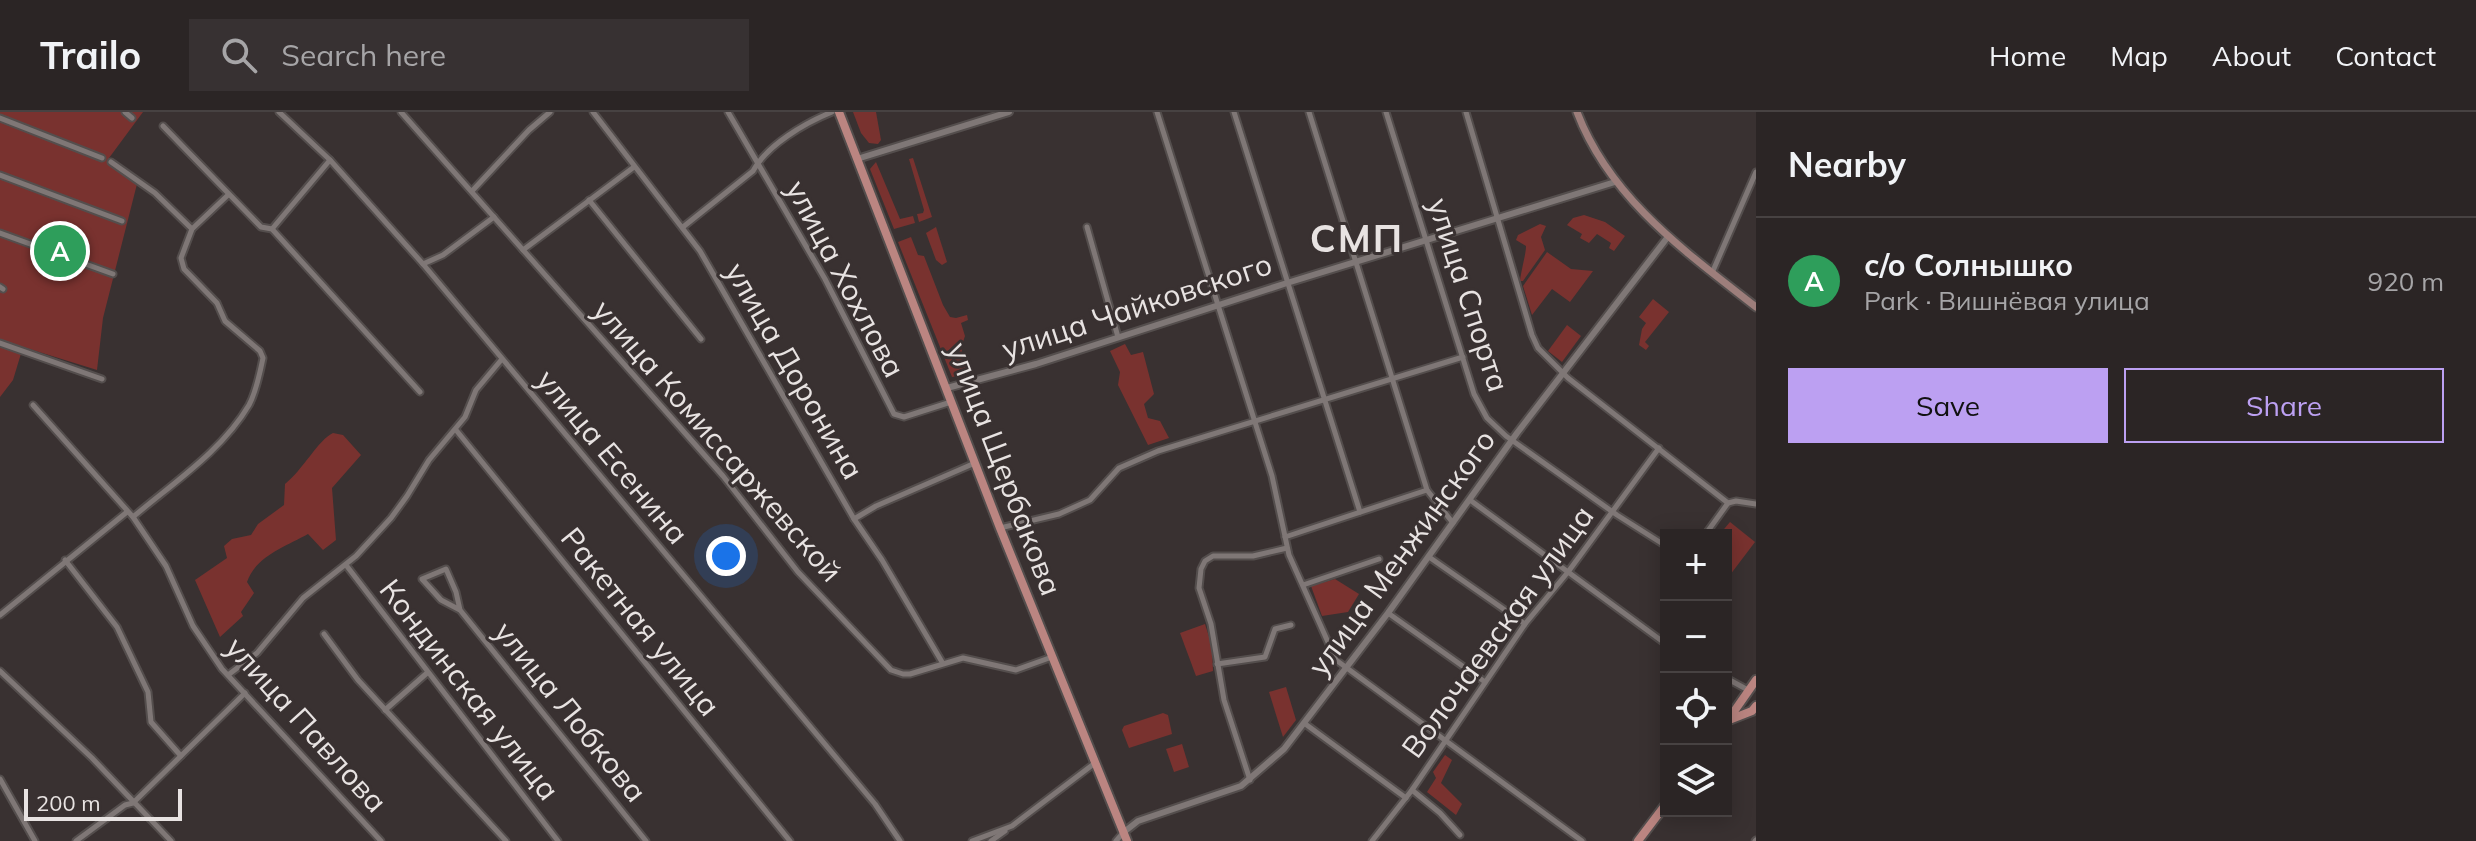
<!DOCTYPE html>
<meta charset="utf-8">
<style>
:root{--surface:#2b2525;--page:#373132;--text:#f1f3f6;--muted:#a6a5a7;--line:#474242;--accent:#bca0f2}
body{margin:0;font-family:Mulish,sans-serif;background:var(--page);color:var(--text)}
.controls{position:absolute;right:24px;bottom:24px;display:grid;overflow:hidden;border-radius:0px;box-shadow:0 4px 20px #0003}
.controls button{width:72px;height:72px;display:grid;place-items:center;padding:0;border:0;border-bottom:2px solid var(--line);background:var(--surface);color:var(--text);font:40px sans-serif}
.scale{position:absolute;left:24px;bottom:20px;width:158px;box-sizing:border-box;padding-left:8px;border:4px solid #e8e3e2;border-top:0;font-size:22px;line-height:28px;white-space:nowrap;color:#e8e3e2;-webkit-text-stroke:6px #393131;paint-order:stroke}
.you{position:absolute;left:726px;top:444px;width:28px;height:28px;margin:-20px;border:6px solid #fff;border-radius:50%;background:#1a73e8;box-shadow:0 0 0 12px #1a73e833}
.badge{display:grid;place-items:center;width:52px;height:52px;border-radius:50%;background:var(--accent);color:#fff;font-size:26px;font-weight:700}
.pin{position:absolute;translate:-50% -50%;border:4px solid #fff;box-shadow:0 2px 8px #0006}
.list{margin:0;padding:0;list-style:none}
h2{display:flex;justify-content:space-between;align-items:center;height:104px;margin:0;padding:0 32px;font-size:34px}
h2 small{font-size:26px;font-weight:400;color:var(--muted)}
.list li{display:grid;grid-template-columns:52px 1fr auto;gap:24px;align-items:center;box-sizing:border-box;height:128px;padding:0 32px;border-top:2px solid var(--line)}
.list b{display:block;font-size:30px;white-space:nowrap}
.list p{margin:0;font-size:26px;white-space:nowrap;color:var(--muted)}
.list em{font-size:26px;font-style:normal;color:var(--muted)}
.actions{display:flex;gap:16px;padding:24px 32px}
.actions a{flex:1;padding:18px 0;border:2px solid var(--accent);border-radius:0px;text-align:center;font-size:28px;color:var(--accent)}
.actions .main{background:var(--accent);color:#111}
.icon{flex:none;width:44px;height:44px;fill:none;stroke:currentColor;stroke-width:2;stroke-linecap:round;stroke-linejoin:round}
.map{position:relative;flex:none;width:1756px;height:729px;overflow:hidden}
header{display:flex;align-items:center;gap:48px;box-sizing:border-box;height:112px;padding:0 40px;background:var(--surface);border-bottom:2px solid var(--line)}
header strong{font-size:38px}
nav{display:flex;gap:44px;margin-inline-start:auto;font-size:28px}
.search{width:560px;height:72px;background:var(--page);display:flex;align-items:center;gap:20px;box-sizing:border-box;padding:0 28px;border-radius:0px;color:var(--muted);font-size:30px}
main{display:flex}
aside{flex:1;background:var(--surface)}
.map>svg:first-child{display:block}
.green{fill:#79322f}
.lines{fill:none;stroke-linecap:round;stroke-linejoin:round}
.minor-casing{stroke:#544e4d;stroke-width:9}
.tertiary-casing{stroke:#544e4d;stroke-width:10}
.secondary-casing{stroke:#544e4d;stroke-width:11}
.primary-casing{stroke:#544e4d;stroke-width:12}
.minor{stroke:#7f7776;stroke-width:5}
.tertiary{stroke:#7f7776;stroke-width:6}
.secondary{stroke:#9d7e7b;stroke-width:7}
.primary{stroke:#bb8581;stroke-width:8}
.labels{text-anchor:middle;stroke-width:6;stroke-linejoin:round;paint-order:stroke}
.street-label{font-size:30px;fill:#e8e3e2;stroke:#393131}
.district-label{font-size:38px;font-weight:bold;letter-spacing:2px;fill:#e8e3e2;stroke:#393131}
</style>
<header>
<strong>Trailo</strong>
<div class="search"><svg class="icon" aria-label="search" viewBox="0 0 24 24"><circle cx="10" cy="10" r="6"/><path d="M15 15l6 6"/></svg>Search here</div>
<nav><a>Home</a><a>Map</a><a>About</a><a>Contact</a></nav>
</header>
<main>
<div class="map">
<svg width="1756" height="729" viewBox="0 0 1756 729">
<rect width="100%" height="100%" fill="#393131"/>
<g class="green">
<path d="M0,0H143L109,46L137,72L103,206L97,258L23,235L13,268L0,285Z"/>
<path d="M853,0H876L881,28L878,32L869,31L861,21Z"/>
<path d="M913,46L932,105L919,110L917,102L923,101L924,98L909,47Z"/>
<path d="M876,50L900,107L913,104L915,111L894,117L870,57Z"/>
<path d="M1584,103L1605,110L1625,124L1614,139L1609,136L1611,131L1597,122L1589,131L1580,126L1582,122L1567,113L1573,106Z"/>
<path d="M1540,112L1546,114L1541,125L1545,138L1523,169H1520C1521,159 1526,142 1526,134L1516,128L1518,123Z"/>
<path d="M936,115L947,150L942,153L936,148L926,121Z"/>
<path d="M911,125L918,143L924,144L943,193L950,205L956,206L967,203L968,208L961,211L965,224L961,236L967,254L960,264L952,265L898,130Z"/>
<path d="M1547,140L1571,157L1593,159L1570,190L1552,177L1532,203L1523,174Z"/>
<path d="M1653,187L1669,200L1645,230L1649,234L1646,238L1639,233L1642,217L1646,211L1639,205Z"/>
<path d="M1567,213L1581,224L1562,250L1548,239Z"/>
<path d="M1125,232L1131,243L1143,240L1154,282L1144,292L1148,306L1160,309L1169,326L1148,333L1118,273L1120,260L1110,239Z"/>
<path d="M333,321L343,323L361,343L332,376L336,428L323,438L308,422C285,435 256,444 247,470L254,481L241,500L243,504L220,525L195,468L227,446L224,434L232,427L251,423L258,412L284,393L285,372C302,359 319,327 333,321Z"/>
<path d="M1730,410L1755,430L1730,463L1726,460V423H1719Z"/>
<path d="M1335,467L1359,482L1348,500L1322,504L1311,474Z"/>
<path d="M1205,512L1212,534L1213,559L1196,564L1180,521Z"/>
<path d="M1286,575L1296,608L1283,625L1269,580Z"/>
<path d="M1163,601L1168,603L1172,622L1129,636L1122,618L1124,614Z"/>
<path d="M1182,632L1189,655L1174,660L1166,637Z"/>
<path d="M1445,643L1452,648L1441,671L1462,692L1456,703L1427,680L1436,666L1433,660Z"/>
</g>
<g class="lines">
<g class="minor-casing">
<g id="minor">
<path d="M125,0L132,6"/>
<path d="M279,0L330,48L423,152L875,692L900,729"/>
<path d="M401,0L723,364L798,460L891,558L903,562H910L963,546L1016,558L1052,545"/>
<path d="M593,0L700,139L854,407L882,448L942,550"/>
<path d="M728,0L825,167L894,302L904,305L951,290"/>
<path d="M1157,0L1272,364L1289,443L1336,548L1582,729"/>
<path d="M1234,0L1360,400"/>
<path d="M1309,0L1427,378L1453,411"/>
<path d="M1386,0L1474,282L1487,306L1506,324L1617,403L1666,434"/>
<path d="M1466,0L1532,223L1538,236L1568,266L1728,391L1736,389L1756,392"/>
<path d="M0,6L102,46"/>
<path d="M163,14L261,115L272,117L420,280"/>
<path d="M111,50L155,81L192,117"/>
<path d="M0,63L122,109"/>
<path d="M473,78L529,18L550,0"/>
<path d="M589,88L701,227"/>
<path d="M683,115L753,59C767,33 805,11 832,0"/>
<path d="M1087,115L1118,225"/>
<path d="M272,117L330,48"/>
<path d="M0,121L113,162"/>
<path d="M523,138L634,55"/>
<path d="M423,152L443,143L494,105"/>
<path d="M1712,161L1756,60"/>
<path d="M0,175L3,177"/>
<path d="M0,231L102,267"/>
<path d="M33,293L133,405L166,454L193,514L222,557L381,729"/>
<path d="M456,318L790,729"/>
<path d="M1470,388L1666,532"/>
<path d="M133,405C173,371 222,339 249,293C256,280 260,261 263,246L260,239L225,209L217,191L184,157L181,146L192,117L228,83"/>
<path d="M854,407L876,394L975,351"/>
<path d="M1000,416L1059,402L1090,388L1119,356L1158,339L1463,245"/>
<path d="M1705,423L1728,391"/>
<path d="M1285,425L1427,378"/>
<path d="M1429,445L1525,512"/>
<path d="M65,448L117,515L148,580L151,610L181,644"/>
<path d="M346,453L558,729"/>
<path d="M1303,473L1379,447"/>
<path d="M460,498L456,480L446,457L422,467L441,488L460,498L646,729"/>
<path d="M1388,501L1485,570"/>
<path d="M0,503L127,400"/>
<path d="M324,522L358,568L506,729"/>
<path d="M1217,552L1265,545L1275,517L1291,513"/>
<path d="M0,559L92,646L171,729"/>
<path d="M228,563L257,541L303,486L356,444L391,406L407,384L429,348L465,305L476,278L502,247"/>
<path d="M1726,566L1748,578"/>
<path d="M385,598L427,561"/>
<path d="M1304,611L1406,686"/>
<path d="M0,667L35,729"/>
<path d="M1250,668L1224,588L1211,512L1199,476L1201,457L1205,449L1213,444H1253L1287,436"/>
<path d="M1412,678L1440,701L1460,723"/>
<path d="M76,729L125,693L133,691L245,581"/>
<path d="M972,729L1012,714L1095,651"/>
<path d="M991,729L1005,719"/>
<path d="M1116,729L1123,721"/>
<path d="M1372,729L1412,678L1525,512L1568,460L1659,336"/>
<path d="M1755,729L1756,728"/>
</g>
</g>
<g class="tertiary-casing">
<g id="tertiary">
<path d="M857,47L1009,0"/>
<path d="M947,276L1036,252L1287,171L1615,70"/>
<path d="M1124,720L1138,709L1241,674L1284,637L1388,501L1517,321L1667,126"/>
</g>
</g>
<g class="secondary-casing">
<path id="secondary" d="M1577,0C1610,87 1686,140 1756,195"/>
</g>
<g class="primary-casing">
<g id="primary">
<path d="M839,0L1000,416L1127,729"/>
<path d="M1729,608L1752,599L1756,594"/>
<path d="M1726,611L1756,568"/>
<path d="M1638,729L1666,692"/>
</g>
</g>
<use href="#minor" class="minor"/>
<use href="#tertiary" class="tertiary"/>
<use href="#secondary" class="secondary"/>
<use href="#primary" class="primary"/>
</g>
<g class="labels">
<g class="street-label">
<text transform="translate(845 167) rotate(62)" y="10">улица Хохлова</text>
<text transform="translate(1468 183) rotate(72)" y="10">улица Спорта</text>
<text transform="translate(1137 195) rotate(-18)" y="10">улица Чайковского</text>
<text transform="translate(794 259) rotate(60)" y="10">улица Доронина</text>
<text transform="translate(717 329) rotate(49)" y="10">улица Комиссаржевской</text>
<text transform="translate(612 345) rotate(50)" y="10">улица Есенина</text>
<text transform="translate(1004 357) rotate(69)" y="10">улица Щербакова</text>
<text transform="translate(1402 441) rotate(-54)" y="10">улица Менжинского</text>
<text transform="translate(640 510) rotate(51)" y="10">Ракетная улица</text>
<text transform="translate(1498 520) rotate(-54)" y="10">Волочаевская улица</text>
<text transform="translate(469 578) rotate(52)" y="10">Кондинская улица</text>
<text transform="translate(570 600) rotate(51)" y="10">улица Лобкова</text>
<text transform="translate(306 613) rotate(48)" y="10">улица Павлова</text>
</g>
<g class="district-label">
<text x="1357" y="140">СМП</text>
</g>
</g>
</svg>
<div class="controls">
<button>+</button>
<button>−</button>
<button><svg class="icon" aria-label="locate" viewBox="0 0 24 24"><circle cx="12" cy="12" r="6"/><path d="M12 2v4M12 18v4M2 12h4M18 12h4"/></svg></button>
<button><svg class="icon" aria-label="layers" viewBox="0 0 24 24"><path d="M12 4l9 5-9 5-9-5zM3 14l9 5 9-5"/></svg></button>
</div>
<div class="scale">200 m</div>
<div class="you"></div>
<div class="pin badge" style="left:60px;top:139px;background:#2e9e5b">A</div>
</div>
<aside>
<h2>Nearby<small></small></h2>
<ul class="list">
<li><span class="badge" style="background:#2e9e5b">A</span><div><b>с/о Солнышко</b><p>Park · Вишнёвая улица</p></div><em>920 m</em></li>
</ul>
<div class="actions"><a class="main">Save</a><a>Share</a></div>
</aside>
</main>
